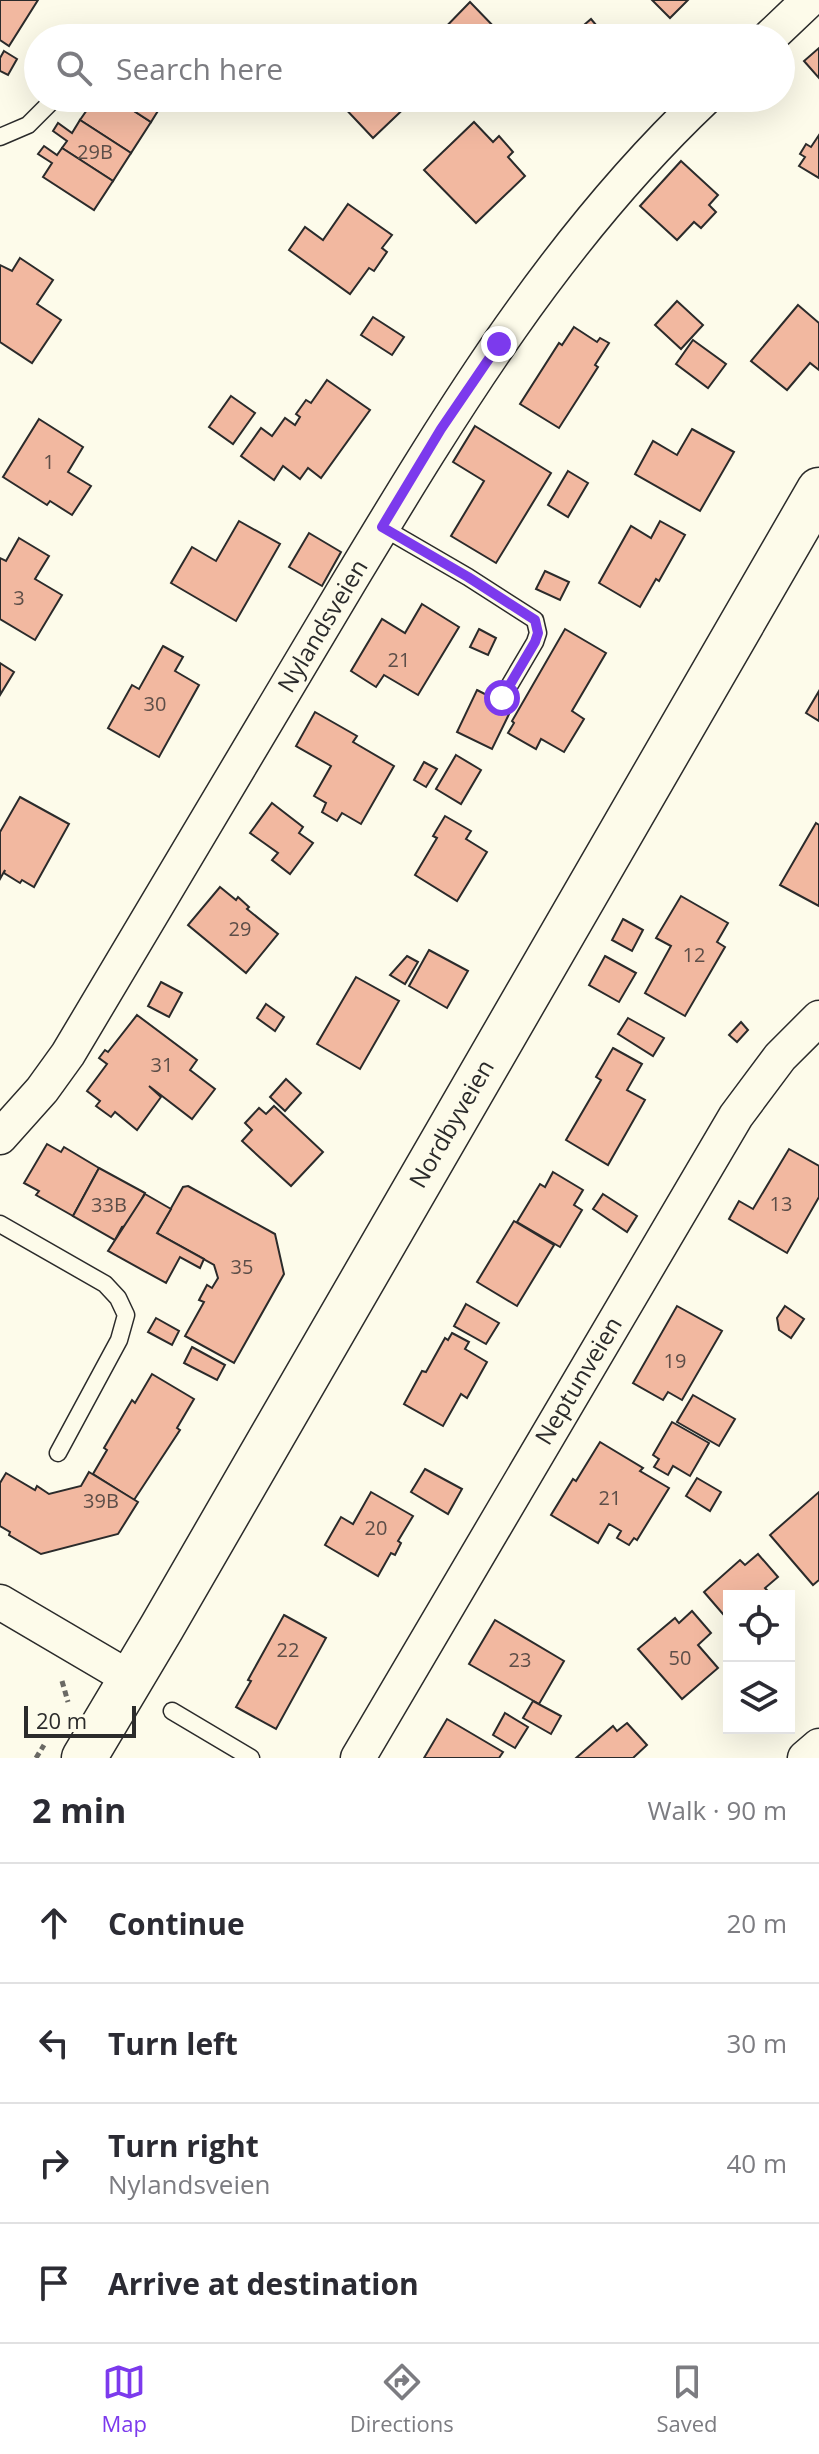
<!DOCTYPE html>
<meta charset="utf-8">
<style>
:root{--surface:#fff;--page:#f2f2f3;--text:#2b2b33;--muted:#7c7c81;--line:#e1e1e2;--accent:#7c3aed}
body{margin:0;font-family:"Open Sans",sans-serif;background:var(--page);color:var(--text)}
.controls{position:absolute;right:24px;bottom:24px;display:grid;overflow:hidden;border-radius:0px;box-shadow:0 8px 32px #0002}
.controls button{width:72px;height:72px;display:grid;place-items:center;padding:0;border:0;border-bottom:2px solid var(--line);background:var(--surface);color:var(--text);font:40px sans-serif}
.scale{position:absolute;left:24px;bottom:20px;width:112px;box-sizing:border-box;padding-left:8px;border:4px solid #2b2b2b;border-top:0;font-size:22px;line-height:28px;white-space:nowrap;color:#2b2b2b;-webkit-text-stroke:6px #fdfbea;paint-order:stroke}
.stop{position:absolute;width:24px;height:24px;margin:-18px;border:6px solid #7c3aed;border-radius:50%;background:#fff}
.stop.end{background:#7c3aed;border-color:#fff;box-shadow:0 2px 8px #0008}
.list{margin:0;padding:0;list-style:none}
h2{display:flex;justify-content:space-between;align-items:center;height:104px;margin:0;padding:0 32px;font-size:34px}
h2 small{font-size:26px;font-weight:400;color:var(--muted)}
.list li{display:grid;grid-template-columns:52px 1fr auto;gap:24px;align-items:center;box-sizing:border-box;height:120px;padding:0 32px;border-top:2px solid var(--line)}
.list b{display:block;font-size:30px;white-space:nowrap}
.list p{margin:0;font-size:26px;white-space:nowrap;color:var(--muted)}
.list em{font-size:26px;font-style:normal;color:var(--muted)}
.icon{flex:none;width:44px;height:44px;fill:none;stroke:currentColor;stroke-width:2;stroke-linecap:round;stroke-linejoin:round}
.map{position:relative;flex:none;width:819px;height:1758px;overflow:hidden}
.search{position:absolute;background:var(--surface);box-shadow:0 8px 32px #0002;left:24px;right:24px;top:24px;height:88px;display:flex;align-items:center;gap:20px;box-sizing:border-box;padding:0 28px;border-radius:44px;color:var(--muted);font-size:30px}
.sheet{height:584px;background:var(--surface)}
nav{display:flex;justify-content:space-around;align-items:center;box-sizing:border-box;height:112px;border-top:2px solid var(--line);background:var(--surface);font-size:22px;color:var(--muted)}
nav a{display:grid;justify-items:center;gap:4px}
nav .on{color:var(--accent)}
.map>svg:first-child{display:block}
.building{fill:#f2b8a0;stroke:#2b2b2b;stroke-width:2}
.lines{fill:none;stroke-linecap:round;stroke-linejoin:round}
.service-casing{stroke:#2b2b2b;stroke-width:19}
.minor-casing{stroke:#2b2b2b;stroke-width:37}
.primary-casing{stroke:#2b2b2b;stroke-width:47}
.path{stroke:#6a6964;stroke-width:5;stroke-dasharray:6 4;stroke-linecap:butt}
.service{stroke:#fdfbea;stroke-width:16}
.minor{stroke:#fdfbea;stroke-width:34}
.primary{stroke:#fdfbea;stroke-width:44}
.route{stroke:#7c3aed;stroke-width:10}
.labels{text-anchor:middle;stroke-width:6;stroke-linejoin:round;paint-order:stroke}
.number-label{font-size:20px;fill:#5d4e48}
.street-label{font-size:24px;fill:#2b2b2b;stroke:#fdfbea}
</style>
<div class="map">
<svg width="819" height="1758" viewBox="0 0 819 1758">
<rect width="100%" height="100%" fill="#fdfbea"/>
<g class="building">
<path d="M0,0H38L9,46L0,40Z"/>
<path d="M652,0H688L670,18Z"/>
<path d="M470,2L499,32L493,38H435Z"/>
<path d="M591,19L607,38H569Z"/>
<path d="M551,26L561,38H537Z"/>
<path d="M819,48V78L804,61Z"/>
<path d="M4,51L17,59L8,75L0,71V58Z"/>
<path d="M76,98H114L151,122L131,153L80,120L89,107Z"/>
<path d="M114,98H166L151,122Z"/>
<path d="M345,98H415L373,138L340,103Z"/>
<path d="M80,120L131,153L113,181L62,148L67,141L53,131L58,123L72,133Z"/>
<path d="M474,122L493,142L499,136L513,152L508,157L525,176L476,223L424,170Z"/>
<path d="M819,135V178L799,166L805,157L800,154L806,144L811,147Z"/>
<path d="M44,146L57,155L62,148L113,181L94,210L43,177L52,163L38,154Z"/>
<path d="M681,161L718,195L709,205L716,212L701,228L694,222L677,240L640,206Z"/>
<path d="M348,204L392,235L382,248L387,252L374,271L369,268L350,294L289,250L305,227L323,240Z"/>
<path d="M20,258L53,280L37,304L61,320L32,363L0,342V265L12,271Z"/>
<path d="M677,301L703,325L681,349L655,325Z"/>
<path d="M798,305L819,323V370L810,363L787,390L751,361Z"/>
<path d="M373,317L404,337L392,355L361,335Z"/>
<path d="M574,327L597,342L600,338L609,343L595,365L598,367L559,428L520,404L559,343L562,345Z"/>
<path d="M693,340L726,364L708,388L676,364Z"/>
<path d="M327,380L370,410L321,478L308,468L300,479L283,466L274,480L241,456L261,428L272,436L285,418L295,425L300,417L296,414L306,400L311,403Z"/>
<path d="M231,396L255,413L233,444L209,427Z"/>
<path d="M39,419L83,447L68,472L91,486L72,515L50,501L47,505L3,477Z"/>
<path d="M475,426L551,473L496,563L451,536L484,481L453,462Z"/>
<path d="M692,429L734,452L700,511L635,474L653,441L677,455Z"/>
<path d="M568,471L588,483L568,517L548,505Z"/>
<path d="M239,521L280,544L236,621L171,583L192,547L216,561Z"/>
<path d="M660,521L685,535L659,581L656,579L640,607L599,583L631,526L651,538Z"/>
<path d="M309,533L341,552L322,586L289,567Z"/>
<path d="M19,538L49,556L35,579L62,595L35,640L0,619V558L6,561Z"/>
<path d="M545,571L569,582L560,600L536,589Z"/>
<path d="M422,604L459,627L418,695L384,675L376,687L351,671L382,619L405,633Z"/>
<path d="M479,629L496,638L488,655L470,647Z"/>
<path d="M565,629L606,653L572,711L584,719L564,752L541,739L536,749L508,733L514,723L512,721Z"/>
<path d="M163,646L183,657L175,671L199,685L159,757L108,728L132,685L139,689Z"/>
<path d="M0,663L14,672L0,695Z"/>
<path d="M477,690L512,708L492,749L457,732Z"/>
<path d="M819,691V721L806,713Z"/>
<path d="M315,712L357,736L353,742L394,766L361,824L342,813L337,821L322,812L326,803L314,796L331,766L296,746Z"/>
<path d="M456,755L481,770L461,804L436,789Z"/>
<path d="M424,762L437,769L426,787L414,780Z"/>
<path d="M20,797L69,824L34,887L22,880L20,883L4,873L5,870L0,879V832Z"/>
<path d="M272,803L303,827L299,833L313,843L290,874L272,860L278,853L250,833Z"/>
<path d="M445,816L471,831L466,839L487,852L457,901L415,875L437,838L433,836Z"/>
<path d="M816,823L819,825V906L780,885Z"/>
<path d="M220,887L236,900L238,897L249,907L247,909L278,934L246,973L188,925Z"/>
<path d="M681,896L728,923L717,942L725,947L685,1016L645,993L671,946L656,938Z"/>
<path d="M623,919L643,930L632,951L612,940Z"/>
<path d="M429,950L468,971L447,1008L409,986Z"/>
<path d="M407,956L418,962L405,984L390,975Z"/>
<path d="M605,956L636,973L619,1002L589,985Z"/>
<path d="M356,977L399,1001L360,1069L317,1044Z"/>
<path d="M161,982L182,993L169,1017L148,1006Z"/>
<path d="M266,1004L284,1017L275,1031L257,1018Z"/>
<path d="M137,1015L197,1060L190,1070L215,1089L192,1119L149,1086L161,1097L137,1130L115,1112L111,1117L96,1106L100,1101L87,1091L107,1064L99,1058L105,1050L108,1052Z"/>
<path d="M628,1018L664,1038L653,1056L618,1034Z"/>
<path d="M741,1022L748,1030L737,1042L729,1035Z"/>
<path d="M613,1048L642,1064L627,1090L645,1100L608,1165L566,1140L601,1080L596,1077Z"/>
<path d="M286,1079L301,1093L285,1111L270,1097Z"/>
<path d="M274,1106L323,1152L291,1186L242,1141L252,1130L245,1123L259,1108L266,1114Z"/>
<path d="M47,1144L61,1152L64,1147L99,1168L73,1216L36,1195L39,1191L24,1183Z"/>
<path d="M789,1149L819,1166V1197L787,1253L729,1219L739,1201L753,1209Z"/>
<path d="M99,1168L145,1193L127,1226L122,1227L115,1240L73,1216Z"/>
<path d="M553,1172L583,1190L574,1205L582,1210L560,1247L517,1222L540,1184L545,1187Z"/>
<path d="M188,1186L275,1234L284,1274L234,1363L185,1336L204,1302L199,1300L207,1285L212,1288L218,1278L214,1265L157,1233L183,1187Z"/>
<path d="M145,1194L171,1209L157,1233L204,1259L200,1268L180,1257L166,1283L108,1251Z"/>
<path d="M603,1194L637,1216L627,1232L593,1209Z"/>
<path d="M514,1221L554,1245L517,1306L477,1282Z"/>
<path d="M466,1304L499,1323L486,1344L454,1326Z"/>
<path d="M677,1306L722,1331L682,1400L668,1392L663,1400L633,1383Z"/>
<path d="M785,1306L804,1319L791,1338L779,1330L777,1318Z"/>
<path d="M156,1318L179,1331L172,1345L148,1332Z"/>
<path d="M452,1333L469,1342L465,1349L487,1362L467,1398L461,1394L443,1426L404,1404L422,1371L426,1372L445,1338L448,1340Z"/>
<path d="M192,1347L225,1365L217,1380L184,1363Z"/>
<path d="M152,1374L194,1399L177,1428L180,1430L134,1500L93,1474L107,1450L104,1448L132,1400L135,1403Z"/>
<path d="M693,1395L735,1419L719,1446L677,1422Z"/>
<path d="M672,1422L709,1443L690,1476L673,1466L668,1475L654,1467L659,1459L653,1455Z"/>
<path d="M600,1442L643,1468L640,1471L669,1488L637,1540L634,1538L629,1545L617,1538L621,1531L609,1524L598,1543L551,1515L573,1479L576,1481Z"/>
<path d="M425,1469L462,1489L448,1514L411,1492Z"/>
<path d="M89,1472L138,1502L118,1534L41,1554L9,1535L10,1532L0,1526V1483L6,1473L35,1490L37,1486L49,1494L81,1486Z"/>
<path d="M697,1478L721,1492L710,1511L686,1496Z"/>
<path d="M371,1492L413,1516L398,1541L401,1543L395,1555L391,1553L378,1576L325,1545L341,1517L353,1524Z"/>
<path d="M819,1492V1580L813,1585L770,1535Z"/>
<path d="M758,1554L778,1577L765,1588L772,1596H729V1621L704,1592L740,1560L745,1565Z"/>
<path d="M692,1611L711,1633L698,1645L718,1668L682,1699L638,1649L675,1618L679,1623Z"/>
<path d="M284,1615L326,1638L276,1729L236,1707L251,1681L248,1680Z"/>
<path d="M495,1620L564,1661L539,1704L469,1664Z"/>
<path d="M533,1701L561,1716L551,1734L523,1718Z"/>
<path d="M505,1713L528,1727L515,1748L493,1735Z"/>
<path d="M447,1719L503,1752L499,1758H424Z"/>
<path d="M627,1723L647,1745L633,1758H576L613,1726L617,1731Z"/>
</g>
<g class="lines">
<g class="service-casing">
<g id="service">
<path d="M0,137L28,125L55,98"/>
<path d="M382,527L468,577L535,620L538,633L535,642L502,698"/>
<path d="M0,1224L105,1284L118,1298L126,1315L119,1340L58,1453"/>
<path d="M172,1711L251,1758"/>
</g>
</g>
<g class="minor-casing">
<g id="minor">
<path d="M769,38L809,0"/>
<path d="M0,1137L42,1090L68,1054C162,897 255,739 349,582C454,408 556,239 705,98"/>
<path d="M0,1602L131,1679"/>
<path d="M358,1758L736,1116L780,1057L819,1018"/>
<path d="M805,1758L819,1746"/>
</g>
</g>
<g class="primary-casing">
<path id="primary" d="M84,1758L162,1627L819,490"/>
</g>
<g class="path">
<path d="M62,1681L68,1702"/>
<path d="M36,1758L44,1745"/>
</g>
<use href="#service" class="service"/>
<use href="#minor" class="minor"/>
<use href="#primary" class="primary"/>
</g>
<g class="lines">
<path class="route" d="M499,344L441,429L382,527L468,577L535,620L538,633L535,642L502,698"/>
</g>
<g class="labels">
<g class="number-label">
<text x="95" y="159">29B</text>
<text x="49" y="469">1</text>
<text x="19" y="605">3</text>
<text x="399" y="667">21</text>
<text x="155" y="711">30</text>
<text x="240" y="936">29</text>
<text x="694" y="962">12</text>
<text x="162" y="1072">31</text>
<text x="781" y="1211">13</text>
<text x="109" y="1212">33B</text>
<text x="242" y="1274">35</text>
<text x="675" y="1368">19</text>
<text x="610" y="1505">21</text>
<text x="101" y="1508">39B</text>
<text x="376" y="1535">20</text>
<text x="288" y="1657">22</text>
<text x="680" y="1665">50</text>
<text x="520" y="1667">23</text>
</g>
<g class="street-label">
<text transform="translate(323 626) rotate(-59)" y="8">Nylandsveien</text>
<text transform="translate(452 1124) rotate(-60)" y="8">Nordbyveien</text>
<text transform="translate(579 1381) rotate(-59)" y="8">Neptunveien</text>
</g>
</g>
</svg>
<div class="controls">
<button><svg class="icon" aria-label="locate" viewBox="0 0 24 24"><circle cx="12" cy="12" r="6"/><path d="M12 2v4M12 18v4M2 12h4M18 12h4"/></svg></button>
<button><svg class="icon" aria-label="layers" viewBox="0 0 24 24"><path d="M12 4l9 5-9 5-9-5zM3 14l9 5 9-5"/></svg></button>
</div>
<div class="scale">20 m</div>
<div class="stop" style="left:502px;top:698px"></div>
<div class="stop end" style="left:499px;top:344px"></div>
<div class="search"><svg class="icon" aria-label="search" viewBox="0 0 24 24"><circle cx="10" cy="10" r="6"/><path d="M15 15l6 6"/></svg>Search here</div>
</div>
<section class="sheet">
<h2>2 min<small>Walk · 90 m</small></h2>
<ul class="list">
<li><svg class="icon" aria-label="ahead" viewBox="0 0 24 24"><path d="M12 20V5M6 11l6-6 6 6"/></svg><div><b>Continue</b></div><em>20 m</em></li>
<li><svg class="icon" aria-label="left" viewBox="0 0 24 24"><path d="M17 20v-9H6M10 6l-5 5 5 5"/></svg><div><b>Turn left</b></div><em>30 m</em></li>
<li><svg class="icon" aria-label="right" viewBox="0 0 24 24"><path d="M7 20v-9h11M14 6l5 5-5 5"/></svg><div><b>Turn right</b><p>Nylandsveien</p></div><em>40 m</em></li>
<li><svg class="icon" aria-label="arrive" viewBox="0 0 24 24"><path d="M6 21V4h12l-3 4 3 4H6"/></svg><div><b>Arrive at destination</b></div></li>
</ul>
</section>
<nav>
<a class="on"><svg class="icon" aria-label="map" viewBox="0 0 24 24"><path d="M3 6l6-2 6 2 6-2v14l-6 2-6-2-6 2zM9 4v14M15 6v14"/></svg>Map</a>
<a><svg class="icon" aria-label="directions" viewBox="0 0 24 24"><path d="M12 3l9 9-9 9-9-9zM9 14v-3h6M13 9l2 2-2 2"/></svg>Directions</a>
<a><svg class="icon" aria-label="saved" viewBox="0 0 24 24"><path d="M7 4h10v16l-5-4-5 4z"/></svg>Saved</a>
</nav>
